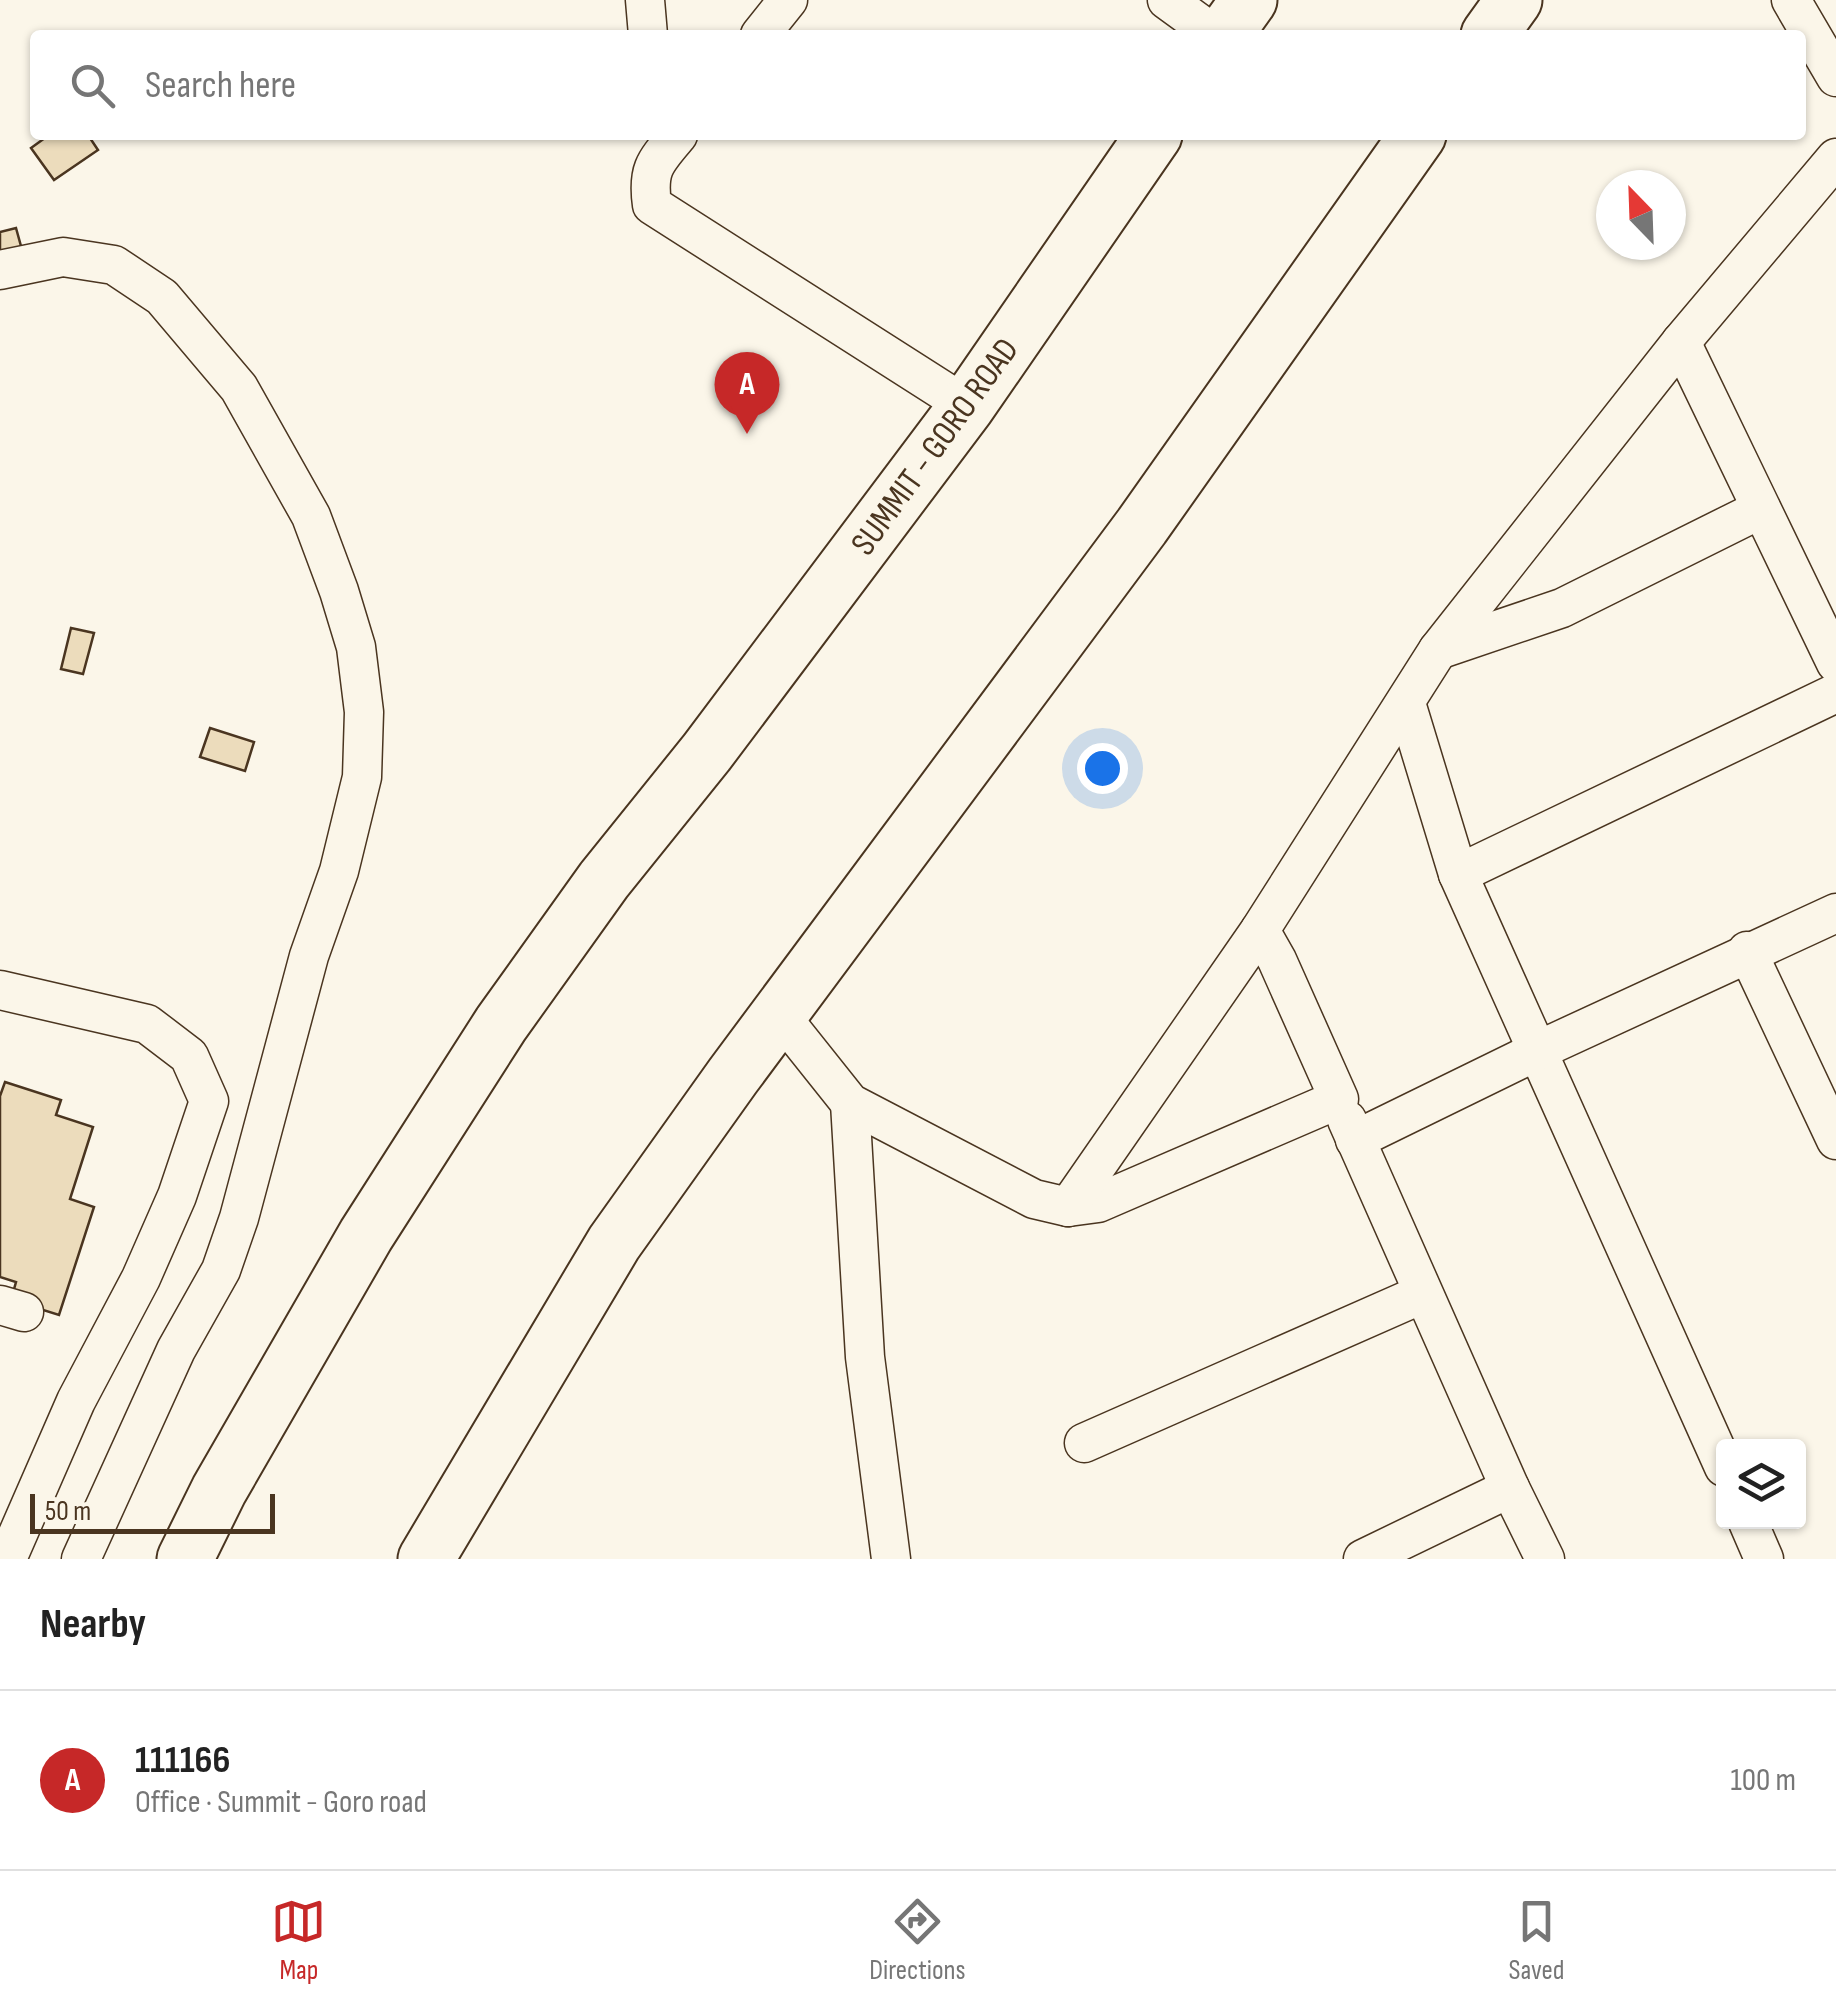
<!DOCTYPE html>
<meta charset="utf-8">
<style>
:root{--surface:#fff;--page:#f2f2f2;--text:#222;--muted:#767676;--line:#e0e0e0;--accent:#c62828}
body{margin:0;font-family:"Sofia Sans Condensed",sans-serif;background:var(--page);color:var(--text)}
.controls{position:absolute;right:30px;bottom:30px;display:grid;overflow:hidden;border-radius:10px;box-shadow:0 2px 8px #0004}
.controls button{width:90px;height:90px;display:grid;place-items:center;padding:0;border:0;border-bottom:2px solid var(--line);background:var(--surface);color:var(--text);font:50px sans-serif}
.compass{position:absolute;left:1596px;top:170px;width:90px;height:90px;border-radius:50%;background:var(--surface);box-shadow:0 2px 8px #0004;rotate:337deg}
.scale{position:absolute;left:30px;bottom:25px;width:245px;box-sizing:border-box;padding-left:10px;border:5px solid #4a3520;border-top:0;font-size:28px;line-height:35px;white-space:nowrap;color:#4a3520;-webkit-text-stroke:8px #fbf6e9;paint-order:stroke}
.you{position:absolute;left:1102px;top:768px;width:35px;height:35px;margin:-25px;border:8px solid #fff;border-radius:50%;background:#1a73e8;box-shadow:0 0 0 15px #1a73e833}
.badge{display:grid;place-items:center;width:65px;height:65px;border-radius:50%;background:var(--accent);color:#fff;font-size:32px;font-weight:700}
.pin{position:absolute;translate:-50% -82px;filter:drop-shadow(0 2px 5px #0008)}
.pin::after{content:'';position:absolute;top:52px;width:35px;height:30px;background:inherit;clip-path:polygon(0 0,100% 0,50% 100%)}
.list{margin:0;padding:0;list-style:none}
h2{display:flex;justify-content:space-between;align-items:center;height:130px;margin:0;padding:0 40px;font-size:42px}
h2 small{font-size:32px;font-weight:400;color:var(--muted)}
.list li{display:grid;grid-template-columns:65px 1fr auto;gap:30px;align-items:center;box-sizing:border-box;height:180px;padding:0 40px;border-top:2px solid var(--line)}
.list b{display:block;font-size:38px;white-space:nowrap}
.list p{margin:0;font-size:32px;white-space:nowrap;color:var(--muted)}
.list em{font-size:32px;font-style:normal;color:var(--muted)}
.icon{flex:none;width:55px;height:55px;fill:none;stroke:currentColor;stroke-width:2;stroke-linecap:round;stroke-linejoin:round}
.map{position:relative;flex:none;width:1836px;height:1559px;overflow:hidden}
.search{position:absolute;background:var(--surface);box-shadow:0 2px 8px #0004;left:30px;right:30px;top:30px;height:110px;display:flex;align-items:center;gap:25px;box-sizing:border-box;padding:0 35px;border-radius:10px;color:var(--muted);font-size:38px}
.sheet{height:310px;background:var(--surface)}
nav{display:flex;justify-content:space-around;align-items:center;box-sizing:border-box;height:140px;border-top:2px solid var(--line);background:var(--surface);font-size:28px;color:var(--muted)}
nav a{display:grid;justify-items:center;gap:5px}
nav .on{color:var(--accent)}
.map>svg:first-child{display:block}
.building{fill:#ecdcbc;stroke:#4a3520;stroke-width:2.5}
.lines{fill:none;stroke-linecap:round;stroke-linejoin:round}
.minor-casing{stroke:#4a3520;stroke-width:41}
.highway-casing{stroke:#4a3520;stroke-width:59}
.minor{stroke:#fbf6e9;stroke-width:38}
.highway{stroke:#fbf6e9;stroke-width:55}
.labels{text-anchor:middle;stroke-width:8;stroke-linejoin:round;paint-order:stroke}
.street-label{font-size:35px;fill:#4a3520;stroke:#fbf6e9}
</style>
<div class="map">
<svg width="1836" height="1559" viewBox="0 0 1836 1559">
<rect width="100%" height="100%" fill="#fbf6e9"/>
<g class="building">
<path d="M49,135H88L98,150L54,180L31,148Z"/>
<path d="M16,228L24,257L0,263V232Z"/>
<path d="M71,628L94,633L83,674L61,669Z"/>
<path d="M210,728L254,742L245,771L200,757Z"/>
<path d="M5,1082L61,1100L56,1115L93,1127L70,1199L94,1207L59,1315L11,1300L16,1282L0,1277V1096Z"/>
</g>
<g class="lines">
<g class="minor-casing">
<g id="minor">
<path d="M645,0L648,35"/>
<path d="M1167,0L1215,35"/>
<path d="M1791,0L1836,77"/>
<path d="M760,35L788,0"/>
<path d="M678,135C655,162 647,169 652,205L967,406"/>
<path d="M0,270L63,257L114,265L162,297L239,388L311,516L339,591L356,647L364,712L362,777L339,871L309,956L239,1218L221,1270L176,1350L81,1559"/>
<path d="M1681,342L1836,663"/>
<path d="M1438,650L1562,608L1761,509"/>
<path d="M1406,703L1458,874L1724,1467"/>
<path d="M1458,874L1836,693"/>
<path d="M1747,951L1836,1140"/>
<path d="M0,990L147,1024L189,1056L209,1101L177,1196L141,1278L76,1401L7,1559"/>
<path d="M779,1014L850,1103L1034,1199L1068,1207L1098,1203L1339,1099L1277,960L1260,930L1438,650L1681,342L1836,158"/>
<path d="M850,1103L865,1357L891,1559"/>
<path d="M1347,1120L1510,1488L1545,1559"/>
<path d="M1355,1140L1539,1050L1836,913"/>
<path d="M1068,1207L1260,930"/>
<path d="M0,1305L24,1312"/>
<path d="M1084,1443L1422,1294"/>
<path d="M1748,1522L1764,1559"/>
<path d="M1363,1559L1510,1488"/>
</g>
</g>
<g class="highway-casing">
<g id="highway">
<path d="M1224,35L1249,0"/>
<path d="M1489,35L1514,0"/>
<path d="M185,1559L219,1490L366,1235L501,1024L604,880L707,752L967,406L1154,135"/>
<path d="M426,1559L614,1243L733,1076L1142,526L1418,135"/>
</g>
</g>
<use href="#minor" class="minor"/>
<use href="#highway" class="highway"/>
</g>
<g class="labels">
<g class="street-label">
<text transform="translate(934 446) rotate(-54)" y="12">SUMMIT - GORO ROAD</text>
</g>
</g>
</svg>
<div class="controls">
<button><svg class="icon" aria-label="layers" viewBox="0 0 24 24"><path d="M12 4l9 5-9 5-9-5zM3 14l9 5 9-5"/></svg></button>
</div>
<svg class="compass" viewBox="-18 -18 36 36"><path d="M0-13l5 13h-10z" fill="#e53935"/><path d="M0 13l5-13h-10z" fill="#767676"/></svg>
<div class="scale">50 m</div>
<div class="you"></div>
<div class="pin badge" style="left:747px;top:434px">A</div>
<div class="search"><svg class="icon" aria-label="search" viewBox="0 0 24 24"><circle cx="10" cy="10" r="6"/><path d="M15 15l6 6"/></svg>Search here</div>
</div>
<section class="sheet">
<h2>Nearby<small></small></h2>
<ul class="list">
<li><span class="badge">A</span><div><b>111166</b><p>Office · Summit - Goro road</p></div><em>100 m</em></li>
</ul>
</section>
<nav>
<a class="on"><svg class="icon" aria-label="map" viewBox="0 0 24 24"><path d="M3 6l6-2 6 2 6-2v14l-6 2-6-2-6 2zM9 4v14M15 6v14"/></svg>Map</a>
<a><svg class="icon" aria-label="directions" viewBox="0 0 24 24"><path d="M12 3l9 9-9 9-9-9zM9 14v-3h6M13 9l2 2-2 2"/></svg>Directions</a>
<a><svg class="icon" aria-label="saved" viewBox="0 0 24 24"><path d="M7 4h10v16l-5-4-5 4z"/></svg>Saved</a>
</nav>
